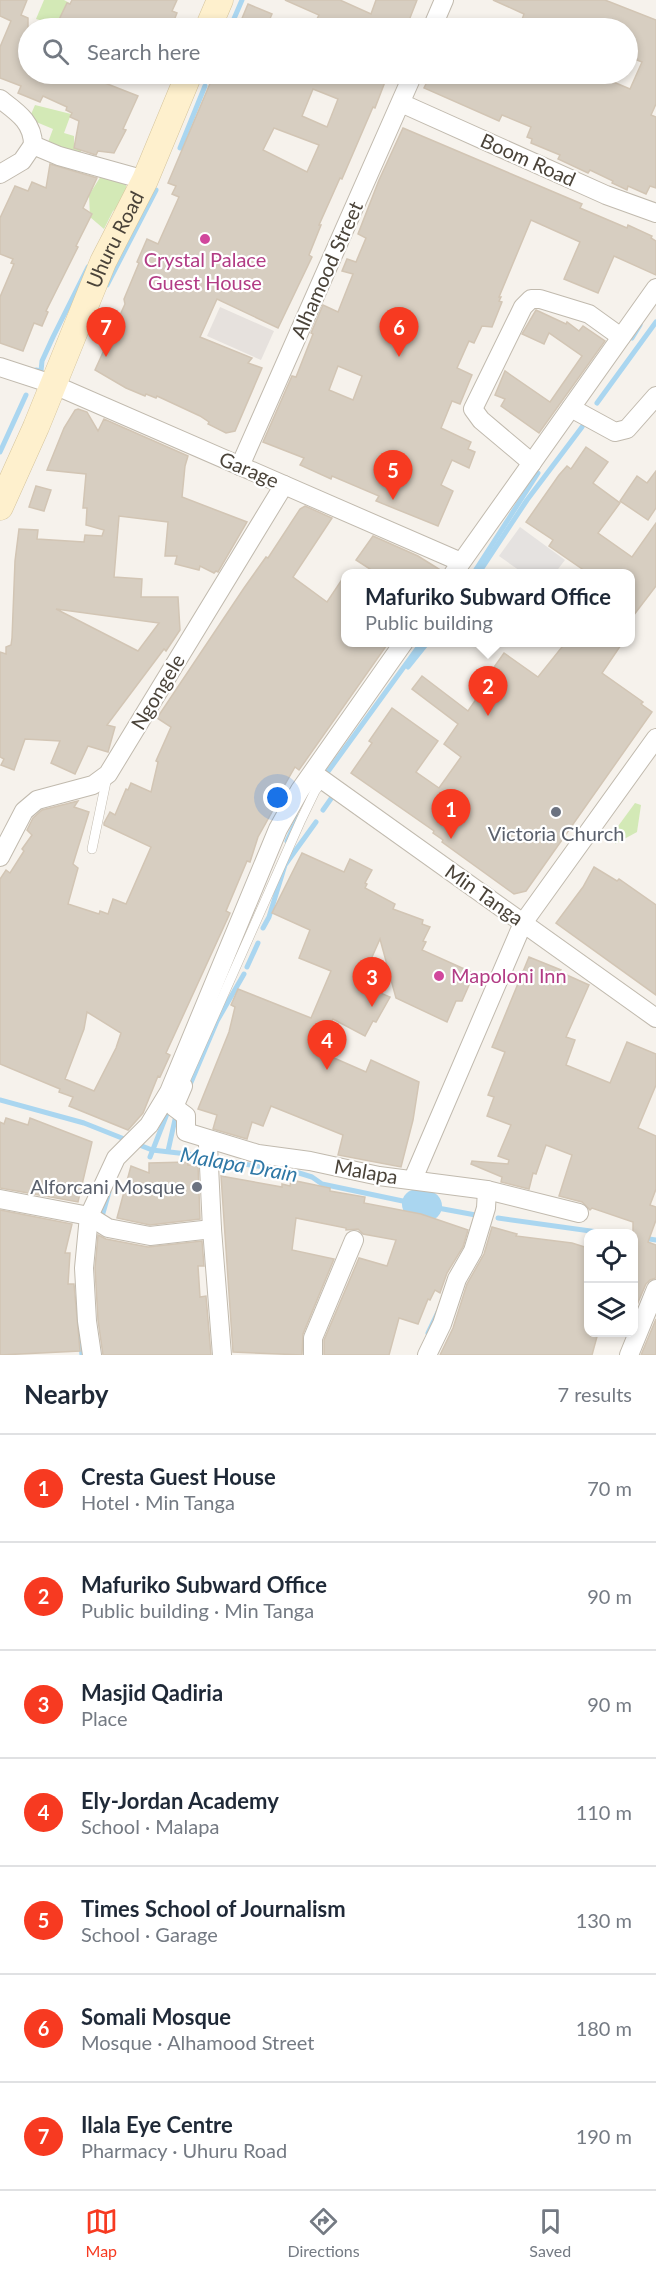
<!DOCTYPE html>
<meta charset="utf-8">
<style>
:root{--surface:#fff;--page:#f6f6f7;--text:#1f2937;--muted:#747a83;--line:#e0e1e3;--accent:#f73a21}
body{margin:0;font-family:Lato,sans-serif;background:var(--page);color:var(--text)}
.controls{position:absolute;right:18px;bottom:18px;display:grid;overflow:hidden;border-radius:12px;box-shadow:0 3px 9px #0003}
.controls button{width:54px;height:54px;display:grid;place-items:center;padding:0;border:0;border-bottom:2px solid var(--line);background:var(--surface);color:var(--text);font:30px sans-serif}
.you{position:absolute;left:278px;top:798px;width:21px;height:21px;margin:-15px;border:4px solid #fff;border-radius:50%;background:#1a73e8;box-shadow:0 0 0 9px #1a73e833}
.badge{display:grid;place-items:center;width:39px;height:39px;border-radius:50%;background:var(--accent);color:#fff;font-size:20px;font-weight:700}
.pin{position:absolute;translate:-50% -50px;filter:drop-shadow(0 2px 3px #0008)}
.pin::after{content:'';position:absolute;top:32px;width:21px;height:18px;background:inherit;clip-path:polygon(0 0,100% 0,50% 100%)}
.popup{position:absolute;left:341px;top:569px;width:294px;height:78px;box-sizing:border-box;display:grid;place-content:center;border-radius:12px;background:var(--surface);filter:drop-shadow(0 2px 4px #0005);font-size:20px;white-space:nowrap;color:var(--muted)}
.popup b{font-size:22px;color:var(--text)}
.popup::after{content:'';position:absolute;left:50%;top:100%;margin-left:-12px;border:12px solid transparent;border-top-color:var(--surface)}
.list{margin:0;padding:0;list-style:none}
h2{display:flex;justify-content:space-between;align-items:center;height:78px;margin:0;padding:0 24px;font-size:26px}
h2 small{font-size:20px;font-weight:400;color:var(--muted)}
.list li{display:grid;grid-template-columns:39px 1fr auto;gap:18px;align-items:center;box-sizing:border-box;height:108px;padding:0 24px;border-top:2px solid var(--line)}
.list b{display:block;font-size:22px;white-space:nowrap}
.list p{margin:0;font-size:20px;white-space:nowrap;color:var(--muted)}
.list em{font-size:20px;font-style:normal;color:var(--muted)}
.icon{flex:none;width:33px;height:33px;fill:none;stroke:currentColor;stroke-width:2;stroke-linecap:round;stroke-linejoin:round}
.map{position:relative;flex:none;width:656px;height:1355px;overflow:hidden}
.search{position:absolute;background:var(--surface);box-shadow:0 3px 9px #0003;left:18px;right:18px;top:18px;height:66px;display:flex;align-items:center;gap:15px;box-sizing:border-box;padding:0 21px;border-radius:33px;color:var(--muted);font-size:22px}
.sheet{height:834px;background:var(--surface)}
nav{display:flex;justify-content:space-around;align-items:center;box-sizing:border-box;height:84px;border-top:2px solid var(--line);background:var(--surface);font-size:16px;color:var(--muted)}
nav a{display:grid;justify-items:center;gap:3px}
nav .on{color:var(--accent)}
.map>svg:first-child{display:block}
.industrial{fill:#e6e1dd}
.green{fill:#d3e9b6}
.parking{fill:#e5e2e0}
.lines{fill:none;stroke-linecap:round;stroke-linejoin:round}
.stream{stroke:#aad6f0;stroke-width:5}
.river{stroke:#aad6f0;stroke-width:30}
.building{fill:#d7cec1;stroke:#d2c5b4;stroke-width:1.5;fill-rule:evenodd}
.lane-casing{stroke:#c1baae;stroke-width:10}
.street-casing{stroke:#c1baae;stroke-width:20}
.secondary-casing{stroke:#d5c49c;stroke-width:27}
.lane{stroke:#fff;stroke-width:9}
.street{stroke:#fff;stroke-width:18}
.secondary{stroke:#fef0cd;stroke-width:26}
.hotel-dot{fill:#d1479c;stroke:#fff;stroke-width:2}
.worship-dot{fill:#6b7280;stroke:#fff;stroke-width:2}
.labels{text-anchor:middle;stroke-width:4.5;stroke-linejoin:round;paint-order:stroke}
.street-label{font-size:20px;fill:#4a4339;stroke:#fff}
.hotel-label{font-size:20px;fill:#b23c85;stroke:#fff}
.worship-label{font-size:20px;fill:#5b616d;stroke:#fff}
.water-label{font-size:21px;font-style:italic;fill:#2f78a6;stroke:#fff}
</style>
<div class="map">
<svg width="656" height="1355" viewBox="0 0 656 1355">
<rect width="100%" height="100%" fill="#f6f2ec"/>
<path class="industrial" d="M220,307L274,331L261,360L207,336Z"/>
<g class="green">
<path d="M44,0H64L75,6L67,28L36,19Z"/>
<path d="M35,105L71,114L64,133L74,136V146L81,147V156L47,145L53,129L29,119Z"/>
<path d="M101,176L126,183V201L113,211L104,229L90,217L89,195Z"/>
<path d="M635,803L641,805L637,832L615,844L616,829Z"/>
</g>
<path class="parking" d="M520,527L565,560L555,573H523L499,556Z"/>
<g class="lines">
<g class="stream">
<path d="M230,28L242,0"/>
<path d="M180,148L205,86"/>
<path d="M107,285L156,190"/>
<path d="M632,338L640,325"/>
<path d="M36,370L41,371L42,361L53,337L88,267"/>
<path d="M597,403L656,322"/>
<path d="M0,452L26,395"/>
<path d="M473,574L538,473"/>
<path d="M478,574L527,500L582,427"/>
<path d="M408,667L428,642"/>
<path d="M324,777L422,642"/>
<path d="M323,810L335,793"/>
<path d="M287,841L298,817"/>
<path d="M263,928L269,917L285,865L316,822"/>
<path d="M247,967L258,943"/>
<path d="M189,1087L217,1021L244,974"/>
<path d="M0,1100L84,1123L152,1150L205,1156"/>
<path d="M168,1151L176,1115"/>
<path d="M150,1157L170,1106"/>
<path d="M214,1158V1159L299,1173L312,1177L322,1184L417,1204"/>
<path d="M427,1206L481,1216"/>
<path d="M103,1213L109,1192"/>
<path d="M498,1218L612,1234"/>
<path d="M643,1238L656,1240"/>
<path d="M428,1333L438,1312"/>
<path d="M80,1336L82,1355"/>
</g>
<path class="river" d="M417,1204L427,1206"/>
</g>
<g class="building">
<path d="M0,0H27L21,15L28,18V74H82L138,96L123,129L126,130L114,153L98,151L96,155L74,148L79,121L70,117L72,113L66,110L67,107L43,96L40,102L18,93L21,86L0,78V47L11,21L0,16Z"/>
<path d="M72,0H177L172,11L177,13L171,28H55L67,3L70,4Z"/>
<path d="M285,0H340L371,14L376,0H417L406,28H312L319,15Z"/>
<path d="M493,0H605L656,20V104L651,115L656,117V188L650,186L646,194L628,186L627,190L612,183L613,181L590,170L588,173L558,159L560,155L531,143L532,139L527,137L531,127L502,115L499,121L424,88L431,74H606L604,78L630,89L642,62L627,56V28H519L524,14Z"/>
<path d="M248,4L272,14L266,28H238Z"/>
<path d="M214,74H388L375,108L373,107L342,179L340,178L319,225H321L309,255L312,257L278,328L217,299L200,337L252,358L248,363L262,368L235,431L226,433L208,424L209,422L200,416L157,396L156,398L146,394L145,396L126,388L95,370L125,304L124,299L139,263L137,262L147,239L158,244L179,197L172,194L176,186L168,183ZM313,89L338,99L327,127L302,116ZM274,128L319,145L307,172L263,150Z"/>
<path d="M403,128L582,204L580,208L627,228L628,225L652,236L651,238L656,241V275L614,256L598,293L564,279L580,242L531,220L499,297H501L499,301L502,302L492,327L482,326L474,343L469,341L457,368L472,375L460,404L452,401L441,428L471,442L468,449L475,452L469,468L452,460L441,485L453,491L438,526L376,501L379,496L332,476L331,479L300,465L304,458L263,442L292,376L296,377L313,334L311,333L323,305L338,312L353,274L342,271L347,259L356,262L366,238L358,234L379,180ZM338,366L362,376L353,400L329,390Z"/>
<path d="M50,164L97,178L83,208L92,214L76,246L78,247L46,311L48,312L42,326L34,323L23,351L0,343V297L14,264L11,263L13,259L0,254V218L15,186L28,191L32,182L46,188Z"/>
<path d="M536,310L566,324L567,322L579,331L583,326L605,341L539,433L501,406L505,399L495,395L505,371L550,402L582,356L549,333L544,344L522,334Z"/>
<path d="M78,409L87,412L98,431L104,419L188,456L185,466L182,497L247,522L218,572L216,571L214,573L200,566L199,570L175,564L177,556H165L168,522L119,516L114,577L142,579L141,597H178L180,630L166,651L164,649L107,725L115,727L108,752L88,746L75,774L51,763L60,741L25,739L14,770L1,765L4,759L0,757V652L6,654V647L11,645L12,638L15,561L19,529L38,530L37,539L84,542L85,535L102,536L104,530L86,525L87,508H83L86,474L47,470L64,428L75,410ZM56,609L159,623L138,651Z"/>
<path d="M586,447L608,462L593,483L620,503L598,533L632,557L656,523V586L630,620V573H588L549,546L553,540L526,522L559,475L567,466L571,469Z"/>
<path d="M656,471V508L648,520L620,501L637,476L647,483Z"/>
<path d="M36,486L51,490L44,511L29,507Z"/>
<path d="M305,506L332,518L293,577L327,602L345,575V642H389L299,770L295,767L271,809L273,810L258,837L250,862L247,861L226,911L230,913L166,1053L170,1055L160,1077L158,1076L143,1113L128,1130L69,1106L73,1097L59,1092L60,1089L0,1064V879L6,870L10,873L24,851L22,849L32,835L27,830L33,818L42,810L78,801L74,807L89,812L73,864L78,868L68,904L99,914L100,911L108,914L113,899L126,904L151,847L104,825V823L110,812L115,815L126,789L128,790L131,783L151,792L158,762L156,761L171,727L157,718L244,588L266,557L268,558L300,509ZM87,1012L121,1033L116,1048L94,1091L65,1079L84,1029Z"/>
<path d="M373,536L418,556L442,571V573H376L356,560Z"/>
<path d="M566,642H623L602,673L643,702L641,704L652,712L526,891L514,894L442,842L443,840L433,833L434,831L351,773L372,743L369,741L392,708L438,741L416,772L439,788L461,757L444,744L458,724L412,689L422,676L468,711L488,682L485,680L504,653L538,677Z"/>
<path d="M302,853L344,872L350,859L372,870L365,883L367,884L365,888L395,904L393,909L423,920L422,924L430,927L423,941L426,942L422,950L471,972L470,975L473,976L462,1001H456L447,1022L396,998L380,939L360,984L390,997L376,1022L373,1021L365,1036L333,1019L318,1051L366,1072L371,1060L419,1082L413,1120L401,1167L338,1155L343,1135L271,1106L263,1126L252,1122L247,1139L213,1129L217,1115L198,1109L229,1032L235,1007L231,1005L238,989L311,1018L331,971L299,958L310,930L272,913Z"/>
<path d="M594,867L617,881L619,879L656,905V995L556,923L583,887Z"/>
<path d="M529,957L561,970L560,972L589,985L566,1037L575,1040L566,1065L610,1083L627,1042L656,1054V1085L638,1128L656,1136V1189L650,1205L656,1207V1220L648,1242L656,1245V1278L650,1280L646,1284L633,1314V1222L592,1208L590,1210L582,1202L559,1196L572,1155L546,1145L536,1174L533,1173L529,1189L501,1182L502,1177L471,1164L472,1161L508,1164L509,1160L498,1156L511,1125L487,1116L494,1097L488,1095L505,1052L492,1047Z"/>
<path d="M6,1118L28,1125L30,1118L92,1142L78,1202L0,1188V1122L4,1124Z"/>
<path d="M188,1162V1165H198L200,1219L150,1225L117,1218L131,1166L149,1173V1163Z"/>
<path d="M221,1176L282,1187V1184L290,1186L291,1180L330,1188V1191L365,1197L364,1203L421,1214L468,1230L463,1247L447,1273L440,1293L435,1290L430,1300L428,1299L418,1324L399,1318L389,1355H324V1340L359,1258L387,1266L396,1240L363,1234L358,1229L346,1230V1228L296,1218L292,1250L334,1259L303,1334L302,1355L233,1352Z"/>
<path d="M0,1210L72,1224L65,1253H70L68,1284H74L80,1351L0,1355Z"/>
<path d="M492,1227L517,1234L516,1236L572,1243L588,1248V1332L598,1333L592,1355H440L453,1328L467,1284L484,1254Z"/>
<path d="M98,1235L106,1239L148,1247L202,1241L204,1266H198L200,1297L206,1296L211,1355H103L98,1320L95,1268Z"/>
<path d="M656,1319V1355H641Z"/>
</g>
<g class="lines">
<g class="lane-casing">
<g id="lane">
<path d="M92,849L107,777"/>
<path d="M183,1086L301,820L315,791L323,780"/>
</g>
</g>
<g class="street-casing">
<g id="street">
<path d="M432,28L444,0"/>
<path d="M0,99C17,112 33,122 33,145"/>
<path d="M401,103L606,195L656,213"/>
<path d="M0,174L22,161L33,145L59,156L145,180"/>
<path d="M0,367L52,384L461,562"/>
<path d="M571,408L615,432L627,429L656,396"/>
<path d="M532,463L481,420L473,409L523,307L531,299H540L589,314L621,337"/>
<path d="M240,466L413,74"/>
<path d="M453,574L656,288"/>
<path d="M313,773L656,1018"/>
<path d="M0,857L24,811L37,800L93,785L108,774L284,485"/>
<path d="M183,1086L174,1107L186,1116V1132L258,1154L310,1161L379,1176L487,1190L579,1213"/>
<path d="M208,1145L212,1229L222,1355"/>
<path d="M413,1179L523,923L656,738"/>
<path d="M0,1199L89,1216L108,1228L150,1236L212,1229"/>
<path d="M92,1355L87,1321L84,1268L89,1216L116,1158L149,1125L169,1092L278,829L300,790L404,642"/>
<path d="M313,1355V1338L354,1240"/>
<path d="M427,1355L442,1324L457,1279L473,1251L486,1208L487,1190"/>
<path d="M629,1355L656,1289"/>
</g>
</g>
<g class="secondary-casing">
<g id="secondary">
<path d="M208,28L220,0"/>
<path id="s1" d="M0,507L36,427L103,262L145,180L189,74"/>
</g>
</g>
<use href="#lane" class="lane"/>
<use href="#street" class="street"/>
<use href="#secondary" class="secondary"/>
</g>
<g class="hotel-dot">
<circle cx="205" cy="239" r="6"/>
<circle cx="439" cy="976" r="6"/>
</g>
<g class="worship-dot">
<circle cx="556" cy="812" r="6"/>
<circle cx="197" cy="1187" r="6"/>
</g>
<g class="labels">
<g class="street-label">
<text transform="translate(528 160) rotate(24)" y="7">Boom Road</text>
<text dy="7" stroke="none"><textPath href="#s1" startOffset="291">Uhuru Road</textPath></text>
<text transform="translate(327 270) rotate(-66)" y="7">Alhamood Street</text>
<text transform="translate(249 470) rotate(23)" y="7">Garage</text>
<text transform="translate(158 692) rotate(-59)" y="7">Ngongele</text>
<text transform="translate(484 895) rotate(35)" y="7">Min Tanga</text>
<text transform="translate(366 1172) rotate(10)" y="7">Malapa</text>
</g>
<g class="hotel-label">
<text x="205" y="267">Crystal Palace<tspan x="205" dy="23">Guest House</tspan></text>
<text x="451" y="983" text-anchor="start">Mapoloni Inn</text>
</g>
<g class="worship-label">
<text x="556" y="841">Victoria Church</text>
<text x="185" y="1194" text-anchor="end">Alforcani Mosque</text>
</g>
<g class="water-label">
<text transform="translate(239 1165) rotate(10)" y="7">Malapa Drain</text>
</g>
</g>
</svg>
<div class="controls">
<button><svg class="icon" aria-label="locate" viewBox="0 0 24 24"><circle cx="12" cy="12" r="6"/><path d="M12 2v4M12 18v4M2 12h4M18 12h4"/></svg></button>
<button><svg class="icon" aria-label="layers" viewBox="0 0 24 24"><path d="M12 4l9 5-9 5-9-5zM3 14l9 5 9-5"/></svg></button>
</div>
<div class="you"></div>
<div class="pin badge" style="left:451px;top:839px">1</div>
<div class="pin badge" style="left:488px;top:716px">2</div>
<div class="popup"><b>Mafuriko Subward Office</b>Public building</div>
<div class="pin badge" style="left:372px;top:1007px">3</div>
<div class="pin badge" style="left:327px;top:1070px">4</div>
<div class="pin badge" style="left:393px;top:500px">5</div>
<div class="pin badge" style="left:399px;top:357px">6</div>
<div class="pin badge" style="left:106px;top:357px">7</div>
<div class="search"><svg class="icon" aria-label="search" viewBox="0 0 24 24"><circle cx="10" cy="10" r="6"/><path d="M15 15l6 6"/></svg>Search here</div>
</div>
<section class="sheet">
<h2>Nearby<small>7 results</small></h2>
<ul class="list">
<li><span class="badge">1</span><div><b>Cresta Guest House</b><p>Hotel · Min Tanga</p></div><em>70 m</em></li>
<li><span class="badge">2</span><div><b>Mafuriko Subward Office</b><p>Public building · Min Tanga</p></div><em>90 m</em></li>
<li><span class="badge">3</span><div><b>Masjid Qadiria</b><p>Place</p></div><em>90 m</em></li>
<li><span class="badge">4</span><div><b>Ely-Jordan Academy</b><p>School · Malapa</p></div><em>110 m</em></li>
<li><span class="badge">5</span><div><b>Times School of Journalism</b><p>School · Garage</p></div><em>130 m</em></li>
<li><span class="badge">6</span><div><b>Somali Mosque</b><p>Mosque · Alhamood Street</p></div><em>180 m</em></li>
<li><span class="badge">7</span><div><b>Ilala Eye Centre</b><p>Pharmacy · Uhuru Road</p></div><em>190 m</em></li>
</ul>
</section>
<nav>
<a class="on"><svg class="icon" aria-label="map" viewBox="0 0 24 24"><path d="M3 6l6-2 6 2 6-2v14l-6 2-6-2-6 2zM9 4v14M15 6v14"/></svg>Map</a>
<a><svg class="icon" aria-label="directions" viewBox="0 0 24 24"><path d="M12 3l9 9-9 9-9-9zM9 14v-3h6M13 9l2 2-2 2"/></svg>Directions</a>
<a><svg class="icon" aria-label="saved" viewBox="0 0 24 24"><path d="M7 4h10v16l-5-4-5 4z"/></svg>Saved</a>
</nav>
